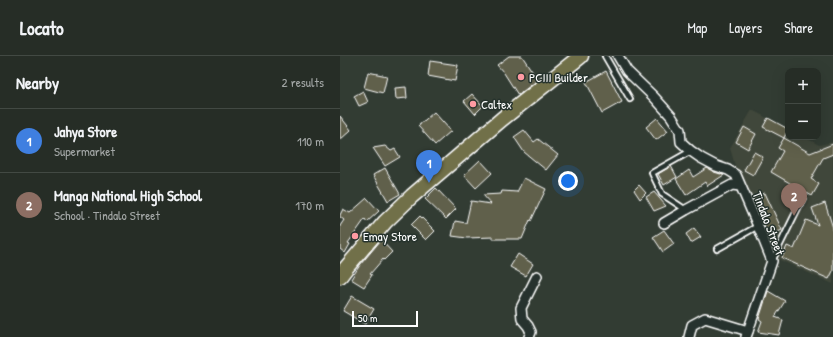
<!DOCTYPE html>
<meta charset="utf-8">
<style>
:root{--surface:#262d26;--page:#2e352e;--text:#f1f3f6;--muted:#a4a8a7;--line:#424943;--accent:#d6ab8b}
body{margin:0;font-family:"Patrick Hand",sans-serif;background:var(--page);color:var(--text)}
.controls{position:absolute;right:12px;top:12px;display:grid;overflow:hidden;border-radius:8px;box-shadow:0 4px 16px #0002}
.controls button{width:36px;height:36px;display:grid;place-items:center;padding:0;border:0;border-bottom:1px solid var(--line);background:var(--surface);color:var(--text);font:20px sans-serif}
.scale{position:absolute;left:12px;bottom:10px;width:66px;box-sizing:border-box;padding-left:4px;border:2px solid #fff;border-top:0;font-size:11px;line-height:14px;white-space:nowrap;color:#fff;-webkit-text-stroke:3px #26332d;paint-order:stroke}
.you{position:absolute;left:228px;top:125px;width:14px;height:14px;margin:-10px;border:3px solid #fff;border-radius:50%;background:#1a73e8;box-shadow:0 0 0 6px #1a73e833}
.badge{display:grid;place-items:center;width:26px;height:26px;border-radius:50%;background:var(--accent);color:#fff;font-size:13px;font-weight:700}
.pin{position:absolute;translate:-50% -33px;filter:drop-shadow(0 1px 2px #0008)}
.pin::after{content:'';position:absolute;top:21px;width:14px;height:12px;background:inherit;clip-path:polygon(0 0,100% 0,50% 100%)}
.list{margin:0;padding:0;list-style:none}
h2{display:flex;justify-content:space-between;align-items:center;height:52px;margin:0;padding:0 16px;font-size:17px}
h2 small{font-size:13px;font-weight:400;color:var(--muted)}
.list li{display:grid;grid-template-columns:26px 1fr auto;gap:12px;align-items:center;box-sizing:border-box;height:64px;padding:0 16px;border-top:1px solid var(--line)}
.list b{display:block;font-size:15px;white-space:nowrap}
.list p{margin:0;font-size:13px;white-space:nowrap;color:var(--muted)}
.list em{font-size:13px;font-style:normal;color:var(--muted)}
.map{position:relative;flex:none;width:493px;height:281px;overflow:hidden}
header{display:flex;align-items:center;gap:24px;box-sizing:border-box;height:56px;padding:0 20px;background:var(--surface);border-bottom:1px solid var(--line)}
header strong{font-size:19px}
nav{display:flex;gap:22px;margin-inline-start:auto;font-size:14px}
main{display:flex}
aside{flex:1;background:var(--surface)}
.map>svg:first-child{display:block}
.built{fill:#40473a}
.building{fill:#61604b;stroke:#fff}
.lines{fill:none;stroke-linecap:round;stroke-linejoin:round}
.lane-casing{stroke:#fff;stroke-width:8}
.street-casing{stroke:#fff;stroke-width:12}
.primary-casing{stroke:#fff;stroke-width:17}
.lane{stroke:#26332d;stroke-width:4.5}
.street{stroke:#26332d;stroke-width:9}
.primary{stroke:#716f4a;stroke-width:14}
.poi-dot{fill:#ff9aa2;stroke:#26332d;stroke-width:1.5}
.labels{text-anchor:middle;dominant-baseline:central;stroke-width:3;stroke-linejoin:round;paint-order:stroke}
.poi-label{font-size:13px;fill:#fff;stroke:#26332d;text-anchor:start}
.street-label{font-size:13px;fill:#fff;stroke:#26332d}
</style>
<header>
<strong>Locato</strong>
<nav><a>Map</a><a>Layers</a><a>Share</a></nav>
</header>
<main>
<aside>
<h2>Nearby<small>2 results</small></h2>
<ul class="list">
<li><span class="badge" style="background:#3f7fe0">1</span><div><b>Jahya Store</b><p>Supermarket</p></div><em>110 m</em></li>
<li><span class="badge" style="background:#8d6e63">2</span><div><b>Manga National High School</b><p>School · Tindalo Street</p></div><em>170 m</em></li>
</ul>
</aside>
<div class="map">
<svg width="493" height="281" viewBox="0 0 493 281">
<rect width="100%" height="100%" fill="#323c33"/>
<filter id="ink" filterUnits="userSpaceOnUse"><feTurbulence type="fractalNoise" baseFrequency=".025" numOctaves="2"/><feDisplacementMap in="SourceGraphic" scale="8" xChannelSelector="R" yChannelSelector="G"/><feConvolveMatrix kernelMatrix="1 2 1 2 8 2 1 2 1" color-interpolation-filters="sRGB"/></filter>
<g filter="url(#ink)">
<path class="built" d="M412,54L448,73V81H464L479,89L493,86V228L433,201L398,120L390,92Z"/>
<g class="building">
<path d="M169,0H182L198,24L178,39L164,17L157,9Z"/>
<path d="M90,5L118,9L115,25L88,20Z"/>
<path d="M266,15L282,46L262,57L246,26Z"/>
<path d="M28,16L47,20L43,37L24,32Z"/>
<path d="M66,31L67,42L56,43L55,32Z"/>
<path d="M23,35L28,46L19,50L14,40Z"/>
<path d="M132,38L143,50L135,58L124,45Z"/>
<path d="M94,56L111,75L95,89L78,70Z"/>
<path d="M0,60L11,74L0,84Z"/>
<path d="M317,62L328,75L316,84L306,71Z"/>
<path d="M428,62L448,73L444,82L423,71Z"/>
<path d="M404,71L416,78L408,93L396,86Z"/>
<path d="M184,74L194,86L198,83L218,99L206,114L184,96L174,81Z"/>
<path d="M444,82L470,97L493,88V98L483,102L471,123L479,128L472,140L431,116L443,95L438,92Z"/>
<path d="M45,90L51,95L55,93L60,101L45,110L33,92Z"/>
<path d="M414,96L423,101L413,119L404,114Z"/>
<path d="M140,104L152,117L136,132L124,119Z"/>
<path d="M331,110L337,121L324,129L318,118Z"/>
<path d="M45,112L60,138L48,145L33,119Z"/>
<path d="M367,112L374,116L384,119L367,130L365,126L346,139L336,123L349,114L353,121Z"/>
<path d="M184,122L206,133L191,165L190,164L182,183H153V181L127,182L112,180L115,165L126,167L131,145L151,148L143,139L161,138L162,135L177,136Z"/>
<path d="M299,129L306,137L300,143L294,134Z"/>
<path d="M96,132L116,153L106,163L85,143Z"/>
<path d="M314,136L326,150L314,155L306,141Z"/>
<path d="M425,137L442,174L429,180L413,142Z"/>
<path d="M27,142L39,155L27,166L25,163L8,187L10,188L5,197L0,193V170L4,164L0,161V159L3,153L10,157Z"/>
<path d="M485,147L493,172V215L489,223L442,202L447,190L454,193L466,164L478,169L472,152Z"/>
<path d="M80,160L95,175L86,184L71,169Z"/>
<path d="M354,172L361,181L351,187L346,178Z"/>
<path d="M324,174L334,188L323,196L313,181Z"/>
<path d="M41,184L52,196L44,204L43,203L30,218L32,219L24,231L11,223L20,209Z"/>
<path d="M178,198L193,208L186,220L170,211Z"/>
<path d="M428,235L445,245L435,261L443,264L439,279L418,276L422,265L419,263Z"/>
<path d="M12,240L34,253L25,268L3,255Z"/>
</g>
<g class="lines">
<defs>
<g id="lane">
<path d="M265,0L290,43"/>
<path d="M346,154L322,138L312,117L351,95"/>
<path d="M377,193L418,170"/>
<path d="M433,203L463,142"/>
</g>
<g id="street">
<path d="M278,0L287,15L314,41L331,60L340,74L341,86L351,95L361,102L376,110L388,114L396,119L418,170L432,205L406,281"/>
<path d="M324,167L346,154L392,129L400,130"/>
<path d="M189,281L191,276L188,270L182,263L181,252L197,220"/>
<path d="M349,281L352,269L365,262L408,275"/>
</g>
<path id="primary" d="M0,220L6,212L45,166L72,140L162,63L241,0"/>
</defs>
<use href="#lane" class="lane-casing"/>
<use href="#street" class="street-casing"/>
<use href="#primary" class="primary-casing"/>
<use href="#lane" class="lane"/>
<use href="#street" class="street"/>
<use href="#primary" class="primary"/>
</g>
</g>
<g class="poi-dot">
<circle cx="181" cy="21" r="4"/>
<circle cx="133" cy="48" r="4"/>
<circle cx="15" cy="180" r="4"/>
</g>
<g class="labels">
<g class="poi-label">
<text x="189" y="21">PCIII Builder</text>
<text x="141" y="48">Caltex</text>
<text x="23" y="180">Emay Store</text>
</g>
<g class="street-label">
<text transform="translate(429 167) rotate(69)">Tindalo Street</text>
</g>
</g>
</svg>
<div class="controls">
<button>+</button>
<button>−</button>
</div>
<div class="scale">50 m</div>
<div class="you"></div>
<div class="pin badge" style="left:89px;top:127px;background:#3f7fe0">1</div>
<div class="pin badge" style="left:454px;top:160px;background:#8d6e63">2</div>
</div>
</main>
